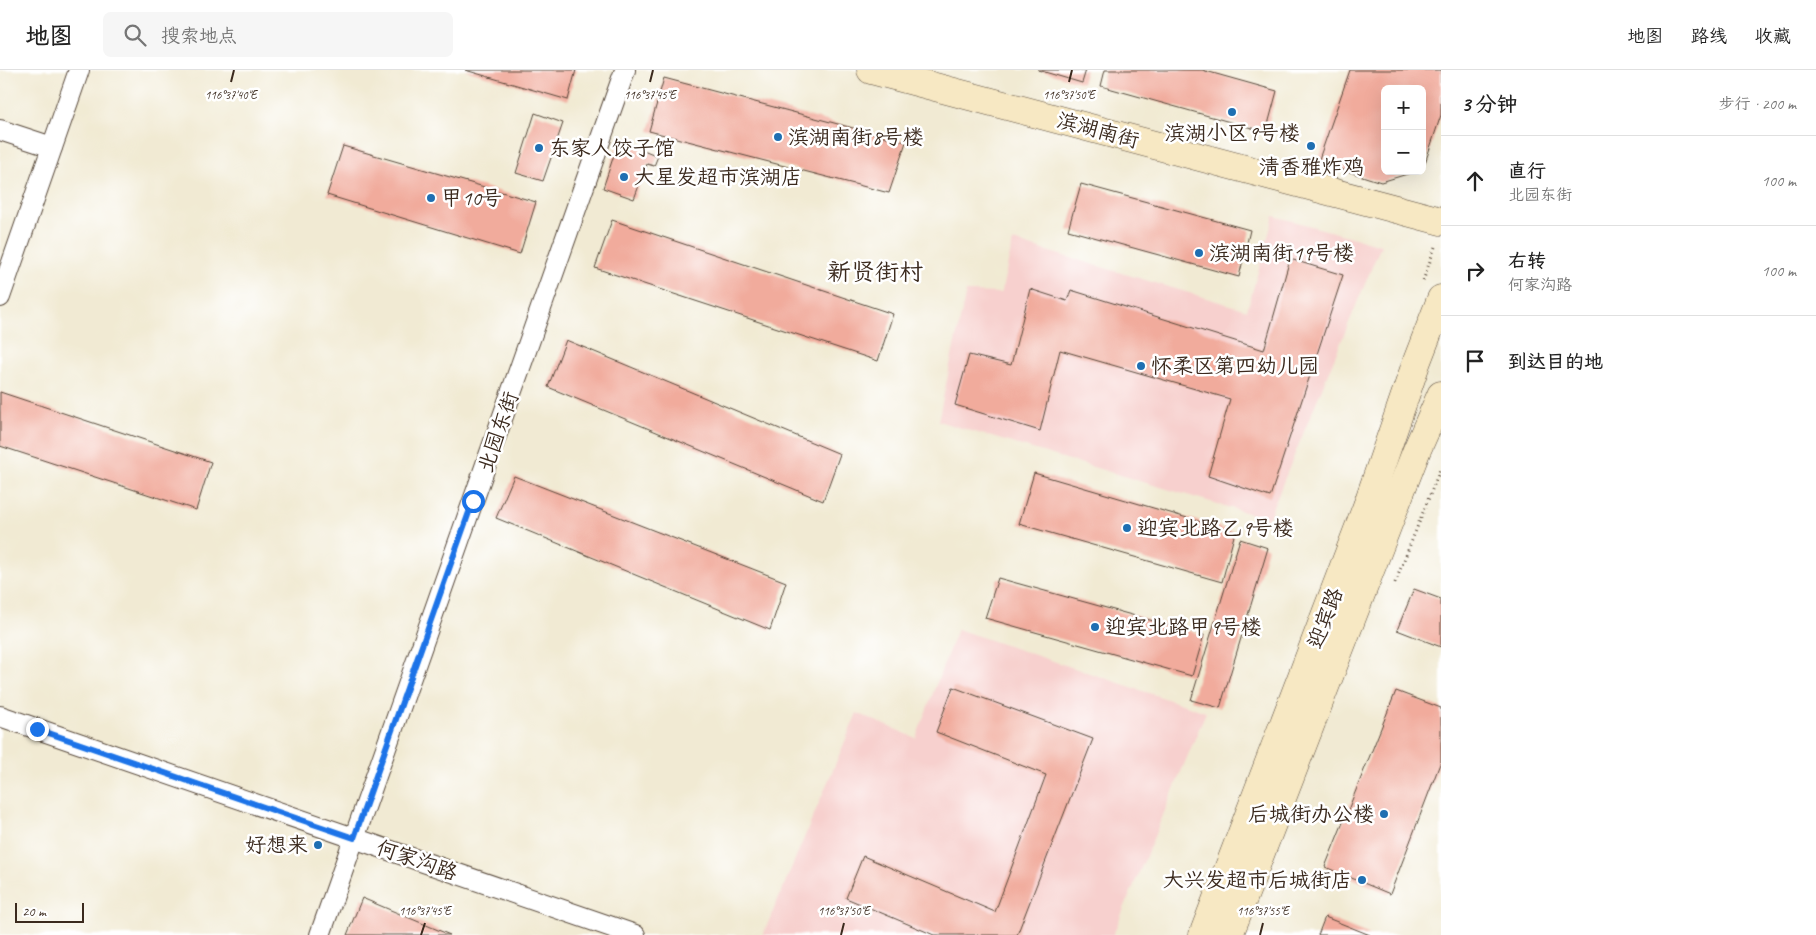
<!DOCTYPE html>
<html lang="zh">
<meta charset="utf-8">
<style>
:root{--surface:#fff;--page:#f6f6f6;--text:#222;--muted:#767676;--line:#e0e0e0}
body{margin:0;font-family:Caveat,"LXGW WenKai TC",sans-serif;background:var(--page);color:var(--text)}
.controls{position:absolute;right:15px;top:15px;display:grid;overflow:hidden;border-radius:8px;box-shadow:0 5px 20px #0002}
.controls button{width:45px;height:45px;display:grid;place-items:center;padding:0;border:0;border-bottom:1px solid var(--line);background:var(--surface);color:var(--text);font:25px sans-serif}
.scale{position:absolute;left:15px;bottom:12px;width:69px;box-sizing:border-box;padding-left:5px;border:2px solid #3b2a1e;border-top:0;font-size:14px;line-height:18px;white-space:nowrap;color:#3b2a1e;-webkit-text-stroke:4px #fff;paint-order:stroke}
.stop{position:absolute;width:15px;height:15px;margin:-11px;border:4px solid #1a73e8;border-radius:50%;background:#fff}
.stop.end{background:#1a73e8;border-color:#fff;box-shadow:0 1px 5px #0008}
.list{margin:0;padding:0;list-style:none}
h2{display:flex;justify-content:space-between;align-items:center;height:65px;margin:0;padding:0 20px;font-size:21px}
h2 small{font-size:16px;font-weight:400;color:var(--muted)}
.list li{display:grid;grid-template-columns:32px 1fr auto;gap:15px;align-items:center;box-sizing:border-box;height:90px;padding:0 20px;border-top:1px solid var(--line)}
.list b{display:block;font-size:19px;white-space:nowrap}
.list p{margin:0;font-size:16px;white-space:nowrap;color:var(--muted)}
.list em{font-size:16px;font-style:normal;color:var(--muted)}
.icon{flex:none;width:28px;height:28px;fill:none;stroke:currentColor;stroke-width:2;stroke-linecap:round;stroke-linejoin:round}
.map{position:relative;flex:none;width:1441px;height:865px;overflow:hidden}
header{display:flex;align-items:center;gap:30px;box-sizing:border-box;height:70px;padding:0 25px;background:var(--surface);border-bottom:1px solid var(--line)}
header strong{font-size:24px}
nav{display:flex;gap:28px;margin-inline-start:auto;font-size:18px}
.search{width:350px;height:45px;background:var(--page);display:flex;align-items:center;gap:12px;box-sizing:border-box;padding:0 18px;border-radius:8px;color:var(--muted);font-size:19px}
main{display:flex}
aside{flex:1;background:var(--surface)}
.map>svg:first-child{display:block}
.built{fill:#f7d0ce}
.building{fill:#f1ab9c}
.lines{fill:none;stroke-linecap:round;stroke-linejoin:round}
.street-casing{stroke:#564739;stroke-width:22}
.secondary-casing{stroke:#564739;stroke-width:29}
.path{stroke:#564739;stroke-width:3;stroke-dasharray:1 4;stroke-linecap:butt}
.street{stroke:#fff;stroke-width:20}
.secondary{stroke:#f7e8c3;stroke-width:28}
.route{stroke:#1a73e8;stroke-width:6}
.ticks{fill:none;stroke:#3b2a1e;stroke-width:2}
.poi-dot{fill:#1f6fb2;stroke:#fff;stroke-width:2}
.labels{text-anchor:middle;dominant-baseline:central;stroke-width:5;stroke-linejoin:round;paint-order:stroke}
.street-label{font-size:21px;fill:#3b2a1e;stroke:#fff}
.poi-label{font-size:21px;fill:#3b2a1e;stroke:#fff;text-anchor:start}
.quarter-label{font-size:24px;fill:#3b2a1e;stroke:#fff}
.ticks-label{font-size:12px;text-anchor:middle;fill:#3b2a1e;stroke:#fff;stroke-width:5;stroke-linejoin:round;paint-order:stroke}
</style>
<header>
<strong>地图</strong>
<div class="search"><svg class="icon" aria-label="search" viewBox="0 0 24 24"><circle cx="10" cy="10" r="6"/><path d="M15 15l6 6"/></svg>搜索地点</div>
<nav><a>地图</a><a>路线</a><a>收藏</a></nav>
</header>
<main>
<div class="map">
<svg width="1441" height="865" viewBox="0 0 1441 865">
<rect width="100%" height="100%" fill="#fff"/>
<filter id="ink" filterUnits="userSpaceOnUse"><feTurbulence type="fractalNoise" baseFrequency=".02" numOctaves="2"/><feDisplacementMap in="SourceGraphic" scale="10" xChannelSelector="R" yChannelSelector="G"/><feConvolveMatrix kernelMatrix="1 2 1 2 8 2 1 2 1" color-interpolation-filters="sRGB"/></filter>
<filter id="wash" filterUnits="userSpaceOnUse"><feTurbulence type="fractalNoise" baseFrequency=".0096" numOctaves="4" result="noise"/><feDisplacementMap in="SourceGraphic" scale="20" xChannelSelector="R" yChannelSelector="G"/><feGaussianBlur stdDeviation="1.12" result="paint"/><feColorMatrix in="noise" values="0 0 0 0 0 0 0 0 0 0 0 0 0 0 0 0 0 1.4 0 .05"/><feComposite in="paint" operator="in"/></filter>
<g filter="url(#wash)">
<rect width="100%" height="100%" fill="#f1ead3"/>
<g class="built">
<path d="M1274,146L1381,175L1268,449L938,351L966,222L1001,223L1013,171L1247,240Z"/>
<path d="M957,559L1206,642L1113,865H763L857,643L916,668Z"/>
</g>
<g id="blocks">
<g class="building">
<path d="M465,0H576L568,30Z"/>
<path d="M1038,0H1086L1082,13Z"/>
<path d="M1105,0H1202L1277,21L1266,62L1101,16Z"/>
<path d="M1350,0H1441V45L1423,99L1422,19H1385V101L1414,102L1381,112L1318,92Z"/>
<path d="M664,8L906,72L889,123L649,61Z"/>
<path d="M535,43L563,53L543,111L516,103Z"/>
<path d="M619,70L658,86L654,96L647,94L634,129L603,118Z"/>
<path d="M343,76L536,132L520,184L327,125Z"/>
<path d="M1081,114L1250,160L1239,207L1068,160Z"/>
<path d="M612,150L893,244L878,291L595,198Z"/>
<path d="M1290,189L1343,205L1270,427L1208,406L1230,329L1060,280L1040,361L955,335L969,285L1011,295L1030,219L1067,231L1071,220L1264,280Z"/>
<path d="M566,270L840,384L823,431L548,317Z"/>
<path d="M0,322L211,392L196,440L0,376Z"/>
<path d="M1034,403L1235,462L1222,512L1019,454Z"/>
<path d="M514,406L786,512L770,560L496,448Z"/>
<path d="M1240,469L1268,478L1220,638L1191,630Z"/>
<path d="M998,508L1204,565L1192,606L985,548Z"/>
<path d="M1414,519L1441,529V577L1397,560Z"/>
<path d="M953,617L1093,669L1017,865H934L846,828L863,786L995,842L1046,705L936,662Z"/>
<path d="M1396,621L1441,638V691L1390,824L1325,797Z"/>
<path d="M362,828L450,865H347Z"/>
<path d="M1325,847L1370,865H1318Z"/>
</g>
</g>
</g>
<g filter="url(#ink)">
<use href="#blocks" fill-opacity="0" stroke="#564739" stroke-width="1"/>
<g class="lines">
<defs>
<g id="street">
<path d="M0,60L52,77"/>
<path d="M0,227L79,0"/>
<path d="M0,646L635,865"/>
<path d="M320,865L625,0"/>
</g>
<g id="secondary">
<path d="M871,0L1441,151"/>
<path d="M1203,865L1367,436L1417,291L1441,229"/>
<path d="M1229,865L1416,382L1441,325"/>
</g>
</defs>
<use href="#street" class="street-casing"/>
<use href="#secondary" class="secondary-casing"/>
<g class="path">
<path d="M1423,211L1436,174"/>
<path d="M1395,513L1441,397"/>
</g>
<use href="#street" class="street"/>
<use href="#secondary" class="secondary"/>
</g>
</g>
<g class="lines" filter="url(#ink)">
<path class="route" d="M37,659L354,768L473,431"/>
</g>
<path class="ticks" d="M231,12L234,0M650,12L653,0M1069,12L1072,0M421,865L425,853M841,865L844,853M1260,865L1263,853"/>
<g class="poi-dot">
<circle cx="1232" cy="42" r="5"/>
<circle cx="778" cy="67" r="5"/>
<circle cx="1311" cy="76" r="5"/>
<circle cx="539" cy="78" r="5"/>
<circle cx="624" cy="107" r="5"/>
<circle cx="431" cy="128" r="5"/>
<circle cx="1199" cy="183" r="5"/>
<circle cx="1141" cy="296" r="5"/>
<circle cx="1127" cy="458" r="5"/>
<circle cx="1095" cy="557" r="5"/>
<circle cx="1384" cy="744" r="5"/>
<circle cx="318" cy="775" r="5"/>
<circle cx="1362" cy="810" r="5"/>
</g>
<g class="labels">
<g class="street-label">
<text transform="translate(1098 60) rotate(15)">滨湖南街</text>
<text transform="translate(498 362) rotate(-71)">北园东街</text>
<text transform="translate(1325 548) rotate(-69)">迎宾路</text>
<text transform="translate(417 790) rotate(19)">何家沟路</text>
</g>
<g class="poi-label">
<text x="1232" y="63" text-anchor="middle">滨湖小区9号楼</text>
<text x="788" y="67">滨湖南街8号楼</text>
<text x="549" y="78">东家人饺子馆</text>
<text x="1311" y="97" text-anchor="middle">清香雅炸鸡</text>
<text x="634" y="107">大星发超市滨湖店</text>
<text x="441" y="128">甲10号</text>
<text x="1209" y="183">滨湖南街19号楼</text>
<text x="1151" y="296">怀柔区第四幼儿园</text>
<text x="1137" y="458">迎宾北路乙9号楼</text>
<text x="1105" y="557">迎宾北路甲9号楼</text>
<text x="1374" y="744" text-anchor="end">后城街办公楼</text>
<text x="308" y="775" text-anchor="end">好想来</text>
<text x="1352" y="810" text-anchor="end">大兴发超市后城街店</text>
</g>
<g class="quarter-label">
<text x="875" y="202">新贤街村</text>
</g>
</g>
<g class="ticks-label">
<text x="231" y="29">116°37'40"E</text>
<text x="650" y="29">116°37'45"E</text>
<text x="1069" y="29">116°37'50"E</text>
<text x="425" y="845">116°37'45"E</text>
<text x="844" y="845">116°37'50"E</text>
<text x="1263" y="845">116°37'55"E</text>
</g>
</svg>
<div class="controls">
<button>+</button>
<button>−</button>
</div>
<div class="scale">20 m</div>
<div class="stop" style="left:473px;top:431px"></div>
<div class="stop end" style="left:37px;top:659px"></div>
</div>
<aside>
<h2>3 分钟<small>步行 · 200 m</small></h2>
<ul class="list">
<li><svg class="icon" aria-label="ahead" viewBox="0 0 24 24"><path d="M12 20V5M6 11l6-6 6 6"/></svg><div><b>直行</b><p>北园东街</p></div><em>100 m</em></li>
<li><svg class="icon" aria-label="right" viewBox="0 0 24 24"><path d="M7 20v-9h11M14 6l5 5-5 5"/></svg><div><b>右转</b><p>何家沟路</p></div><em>100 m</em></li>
<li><svg class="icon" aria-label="arrive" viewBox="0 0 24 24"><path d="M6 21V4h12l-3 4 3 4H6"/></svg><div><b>到达目的地</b></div></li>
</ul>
</aside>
</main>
